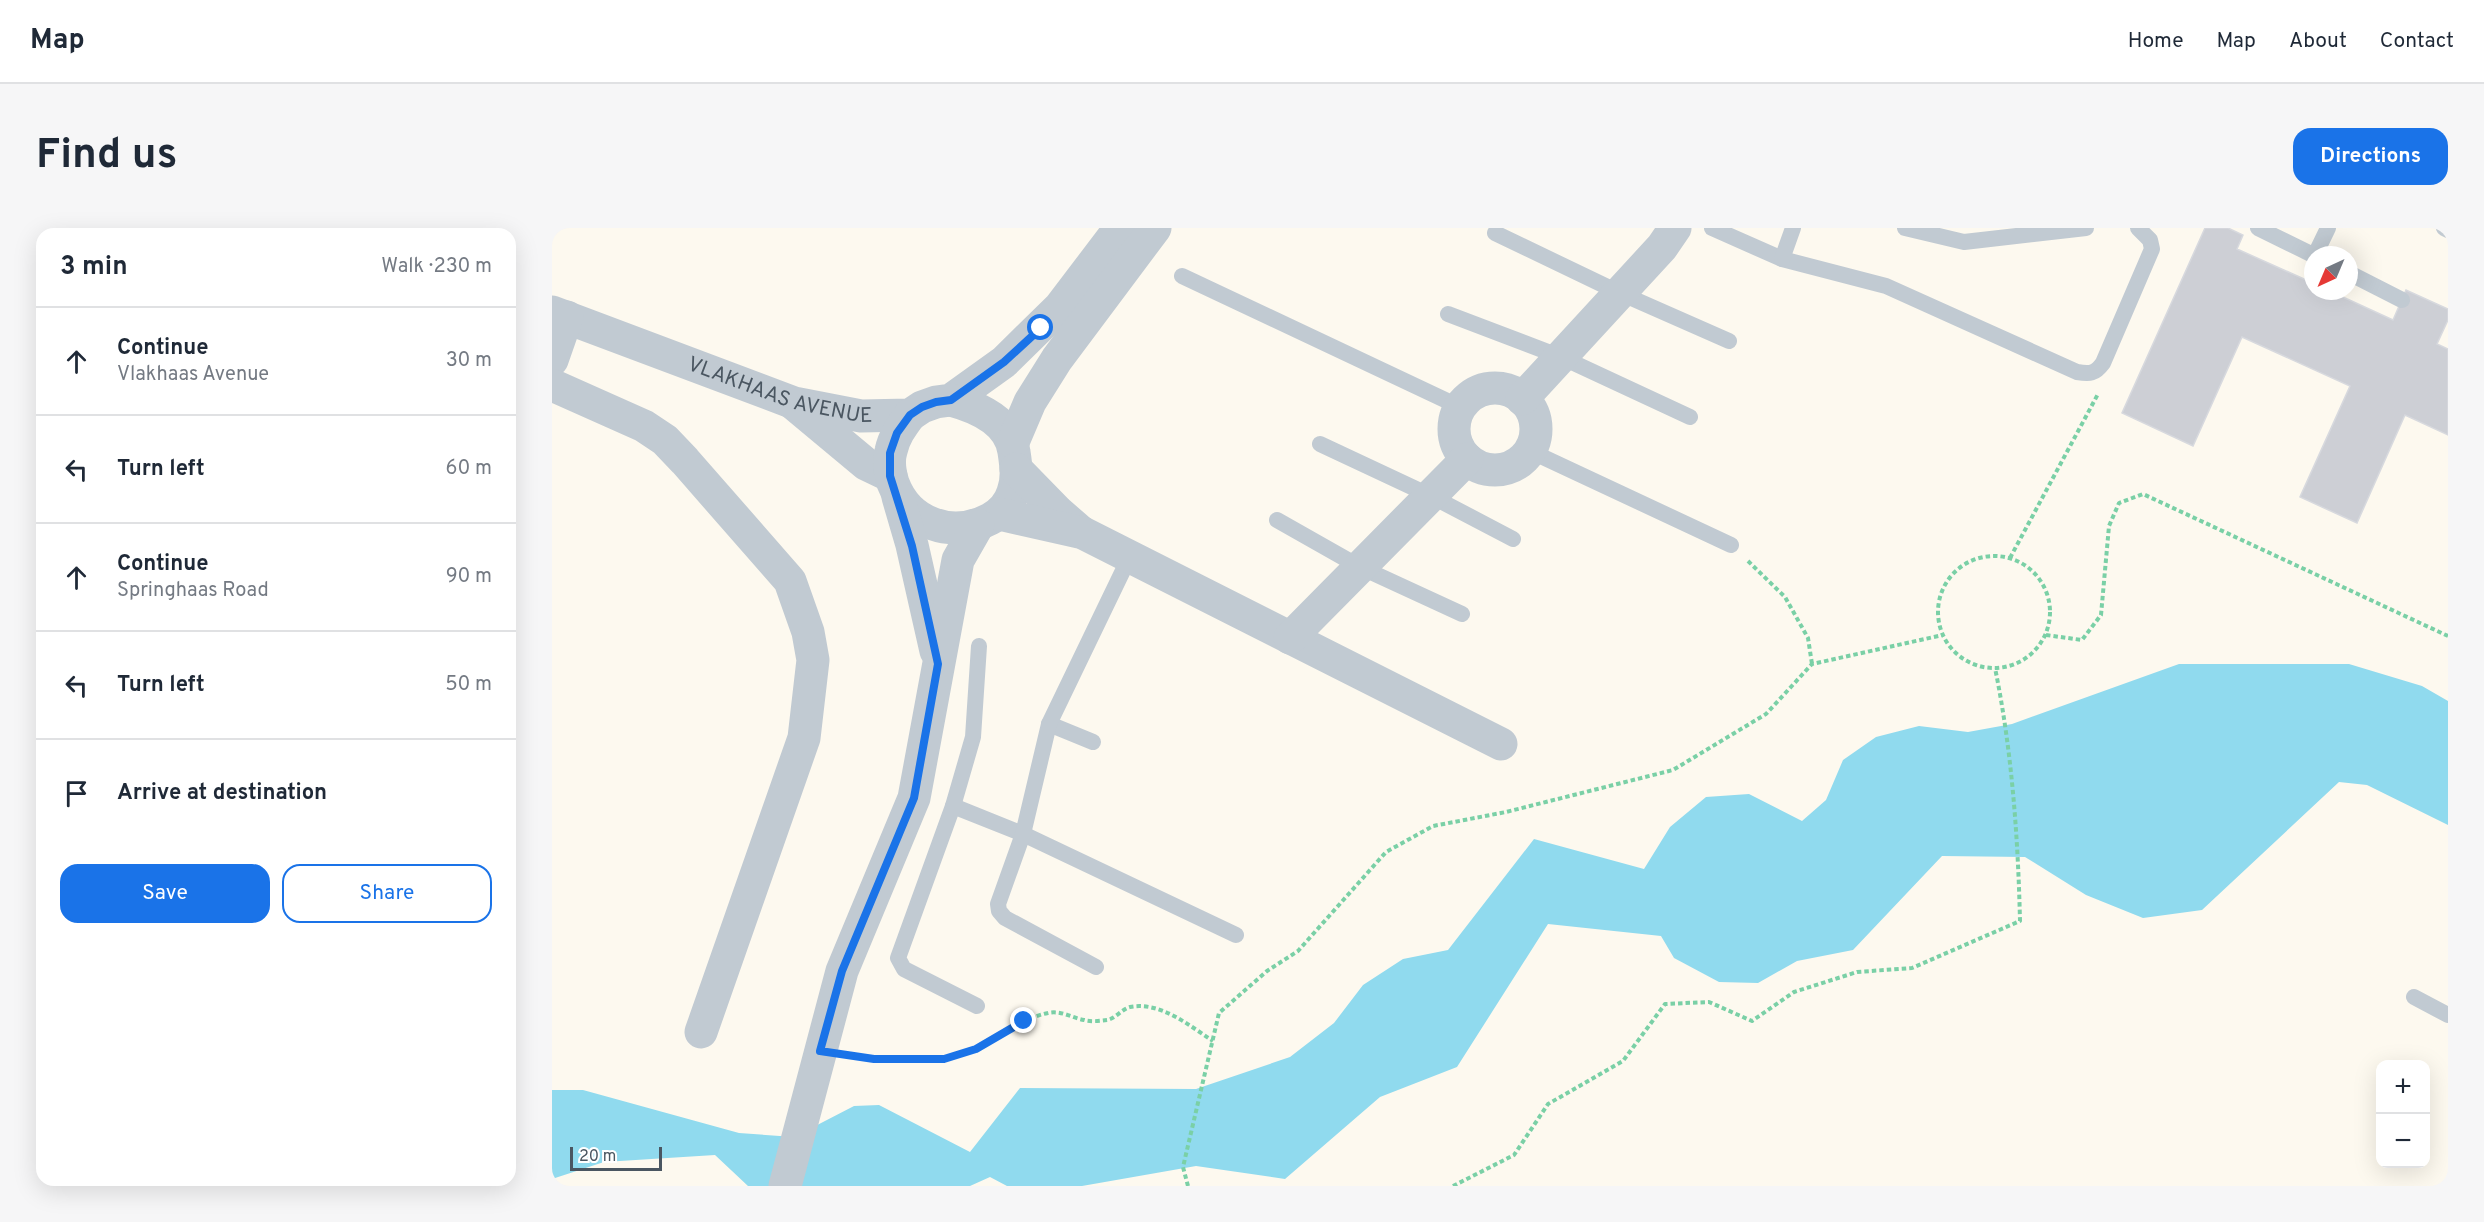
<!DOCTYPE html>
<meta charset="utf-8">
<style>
:root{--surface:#fff;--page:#f6f6f7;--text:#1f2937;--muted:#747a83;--line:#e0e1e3;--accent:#1a73e8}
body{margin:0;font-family:Overpass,sans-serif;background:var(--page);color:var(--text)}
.controls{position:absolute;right:18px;bottom:18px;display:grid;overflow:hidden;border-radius:12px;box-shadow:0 6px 24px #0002}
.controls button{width:54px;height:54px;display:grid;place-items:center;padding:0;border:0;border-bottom:2px solid var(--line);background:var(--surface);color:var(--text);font:30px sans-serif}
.compass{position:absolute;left:1752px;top:18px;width:54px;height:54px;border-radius:50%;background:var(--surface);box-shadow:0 6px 24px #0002;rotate:224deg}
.scale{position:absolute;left:18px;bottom:15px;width:92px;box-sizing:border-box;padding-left:6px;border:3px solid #4a5661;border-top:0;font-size:16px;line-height:21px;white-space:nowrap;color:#4a5661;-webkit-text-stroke:4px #fff;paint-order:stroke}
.stop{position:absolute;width:18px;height:18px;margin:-14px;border:4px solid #1a73e8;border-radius:50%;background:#fff}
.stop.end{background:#1a73e8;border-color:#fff;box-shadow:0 2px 6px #0008}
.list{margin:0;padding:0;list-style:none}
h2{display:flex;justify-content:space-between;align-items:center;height:78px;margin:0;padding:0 24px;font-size:26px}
h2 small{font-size:20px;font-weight:400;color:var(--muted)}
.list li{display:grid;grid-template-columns:39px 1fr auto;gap:18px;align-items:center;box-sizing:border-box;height:108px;padding:0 24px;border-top:2px solid var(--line)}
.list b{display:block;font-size:22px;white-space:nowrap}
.list p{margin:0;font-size:20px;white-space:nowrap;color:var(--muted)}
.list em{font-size:20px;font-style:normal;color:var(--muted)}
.actions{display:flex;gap:12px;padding:18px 24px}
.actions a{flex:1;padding:14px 0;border:2px solid var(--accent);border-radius:18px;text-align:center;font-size:21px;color:var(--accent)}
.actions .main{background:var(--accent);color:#fff}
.icon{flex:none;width:33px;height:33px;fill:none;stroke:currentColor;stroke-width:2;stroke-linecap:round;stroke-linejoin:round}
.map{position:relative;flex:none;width:1896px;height:958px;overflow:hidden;border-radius:18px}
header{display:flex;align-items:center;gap:36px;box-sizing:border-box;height:84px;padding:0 30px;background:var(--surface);border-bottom:2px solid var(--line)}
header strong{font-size:28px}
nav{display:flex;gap:33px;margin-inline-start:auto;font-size:21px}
.intro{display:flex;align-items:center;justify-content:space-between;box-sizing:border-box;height:144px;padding:0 36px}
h1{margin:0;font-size:42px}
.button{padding:15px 27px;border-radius:18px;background:var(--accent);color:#fff;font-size:21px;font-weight:700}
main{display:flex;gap:36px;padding:0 36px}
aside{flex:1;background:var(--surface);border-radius:18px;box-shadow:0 6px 24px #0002}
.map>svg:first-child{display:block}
.commercial{fill:#fdf9ef;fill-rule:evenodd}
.water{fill:#90daee}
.building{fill:#cdcfd5;stroke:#d7d9de;stroke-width:1.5}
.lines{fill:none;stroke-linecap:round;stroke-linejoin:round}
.path{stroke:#7ad0a6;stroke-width:4;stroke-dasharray:4.5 3;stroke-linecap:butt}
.lane{stroke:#c1cad2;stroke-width:16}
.street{stroke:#c1cad2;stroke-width:33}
.route{stroke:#1a73e8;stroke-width:8}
.labels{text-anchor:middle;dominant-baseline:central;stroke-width:4.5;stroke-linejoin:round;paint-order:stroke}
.street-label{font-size:21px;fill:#4a5661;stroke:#fff}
</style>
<header>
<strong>Map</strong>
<nav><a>Home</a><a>Map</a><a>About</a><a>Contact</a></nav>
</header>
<div class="intro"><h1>Find us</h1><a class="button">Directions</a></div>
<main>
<aside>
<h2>3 min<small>Walk · 230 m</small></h2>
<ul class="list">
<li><svg class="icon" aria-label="ahead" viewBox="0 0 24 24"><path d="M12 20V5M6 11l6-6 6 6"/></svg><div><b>Continue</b><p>Vlakhaas Avenue</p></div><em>30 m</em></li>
<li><svg class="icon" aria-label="left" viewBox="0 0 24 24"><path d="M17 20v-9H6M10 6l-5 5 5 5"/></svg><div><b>Turn left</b></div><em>60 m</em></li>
<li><svg class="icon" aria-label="ahead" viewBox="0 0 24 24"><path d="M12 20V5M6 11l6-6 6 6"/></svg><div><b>Continue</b><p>Springhaas Road</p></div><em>90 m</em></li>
<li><svg class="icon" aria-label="left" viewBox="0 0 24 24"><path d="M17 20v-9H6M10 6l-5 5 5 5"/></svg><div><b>Turn left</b></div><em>50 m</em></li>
<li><svg class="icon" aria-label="arrive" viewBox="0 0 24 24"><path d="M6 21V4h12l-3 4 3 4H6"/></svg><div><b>Arrive at destination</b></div></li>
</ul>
<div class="actions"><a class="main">Save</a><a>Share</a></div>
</aside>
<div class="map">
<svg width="1896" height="958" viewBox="0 0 1896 958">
<rect width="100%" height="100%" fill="#f5f3f3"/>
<path class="commercial" d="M0,0H1896V958H0ZM1761,27H1797V63H1761ZM1828,836H1874V936H1828Z"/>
<path class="water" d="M1627,436H1797L1870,458L1896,473V597L1815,557L1787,554L1650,682L1591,690L1534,667L1473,629L1390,628L1301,722L1245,733L1206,755L1167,754L1122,730L1109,708L996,696L905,839L828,869L733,951L644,938L530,958H455L438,949L418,958H196L163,927L52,934L0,951V862H31L187,905L242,909L302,878L327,877L418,924L468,860L644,861L738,829L782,795L811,757L851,731L896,722L982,611L1092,641L1118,599L1154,569L1197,566L1250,593L1274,572L1291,532L1324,509L1367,498L1416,504L1460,496Z"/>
<path class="building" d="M1653,0H1676L1691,7L1685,21L1761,55V63H1778L1841,92L1854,62L1896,81V92L1885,116L1896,121V207L1853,187L1805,295L1748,269L1798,158L1690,109L1641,218L1570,185Z"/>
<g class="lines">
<g class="path">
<circle cx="1442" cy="384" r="56"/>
<path d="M1458,330L1546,166"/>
<path d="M1196,333L1233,369L1256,410L1260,436"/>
<path d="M1494,407L1530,412L1549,387L1557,298L1567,275L1591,266L1896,408"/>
<path d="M300,827C340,833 389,838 426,820C449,808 470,790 496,785C509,782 520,790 532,792C538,794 548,793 555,792C563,791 570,781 578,779C608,773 638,798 661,813"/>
<path d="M636,958L631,939L667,785L715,743L746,723L834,624L881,598L954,584L1121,542L1214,486L1260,436L1391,407"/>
<path d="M901,958L962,927L996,876L1071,833L1113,776L1157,774L1200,793L1242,764L1305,744L1360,740L1468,693C1466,609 1460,523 1443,440"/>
</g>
<g class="lane">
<path d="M1160,0L1230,31L1334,58L1525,144C1538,146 1543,146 1551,135L1600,21L1598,12L1586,0"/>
<path d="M1353,0L1412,14L1534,0"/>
<path d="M1706,0L1761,27"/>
<path d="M1892,0L1896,2"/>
<path d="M943,5L1068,65L1177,113"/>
<path d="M1763,27L1776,0"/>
<path d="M1230,31L1241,0"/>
<path d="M1797,45L1850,72"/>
<path d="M630,48L908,179"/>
<path d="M896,86L1009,129L1138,189"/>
<path d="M768,216L879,268L961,311"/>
<path d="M978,223L1179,317"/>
<path d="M725,292L808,339L910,386"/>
<path d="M497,496L541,514"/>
<path d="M401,578L471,606L684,707"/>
<path d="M544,739L453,690L447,683L446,676L471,606L497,496L578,328"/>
<path d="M1862,769L1896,787"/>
<path d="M425,778L352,741L346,730L401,578L421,509L427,418"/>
</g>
<g class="street">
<path id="s1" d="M0,84L242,175L309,188L358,187L370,179L384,174L399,172L452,134L508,79L568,0"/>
<path d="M0,132L15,89"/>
<path d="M0,157L92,198L113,212L133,233L238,353L256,404L261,432L252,510L149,804"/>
<circle cx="943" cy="201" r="41"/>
<path d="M970,171L1110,19L1123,0"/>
<path d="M242,176L314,236L339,248"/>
<path d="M358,187C349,199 342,209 339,223C336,233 338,245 341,255C356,296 400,311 438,291C449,285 457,277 461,264C466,251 464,237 462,224C458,193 425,179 399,172"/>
<path d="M461,214L478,174L505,131L603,0"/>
<path d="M464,241L506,284L529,304"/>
<path d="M346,269L360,317L384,423"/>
<path d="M447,286L531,305L949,516"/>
<path d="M738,410L915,231"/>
<path d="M233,958L290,743L362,570L406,332L426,297"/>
</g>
</g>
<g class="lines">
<path class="route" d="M472,793L424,821L392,831H322L268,823L290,743L362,570L386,436L360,318L338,248V225L345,205L358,187L370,179L384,174L399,172L452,134L489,100"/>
</g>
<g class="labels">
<g class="street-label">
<text stroke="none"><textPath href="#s1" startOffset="242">VLAKHAAS AVENUE</textPath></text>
</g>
</g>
</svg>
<div class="controls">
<button>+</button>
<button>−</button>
</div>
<svg class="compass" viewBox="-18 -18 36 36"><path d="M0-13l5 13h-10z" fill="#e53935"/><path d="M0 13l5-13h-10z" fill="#747a83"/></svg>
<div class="scale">20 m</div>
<div class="stop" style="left:489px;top:100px"></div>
<div class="stop end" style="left:472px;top:793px"></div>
</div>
</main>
